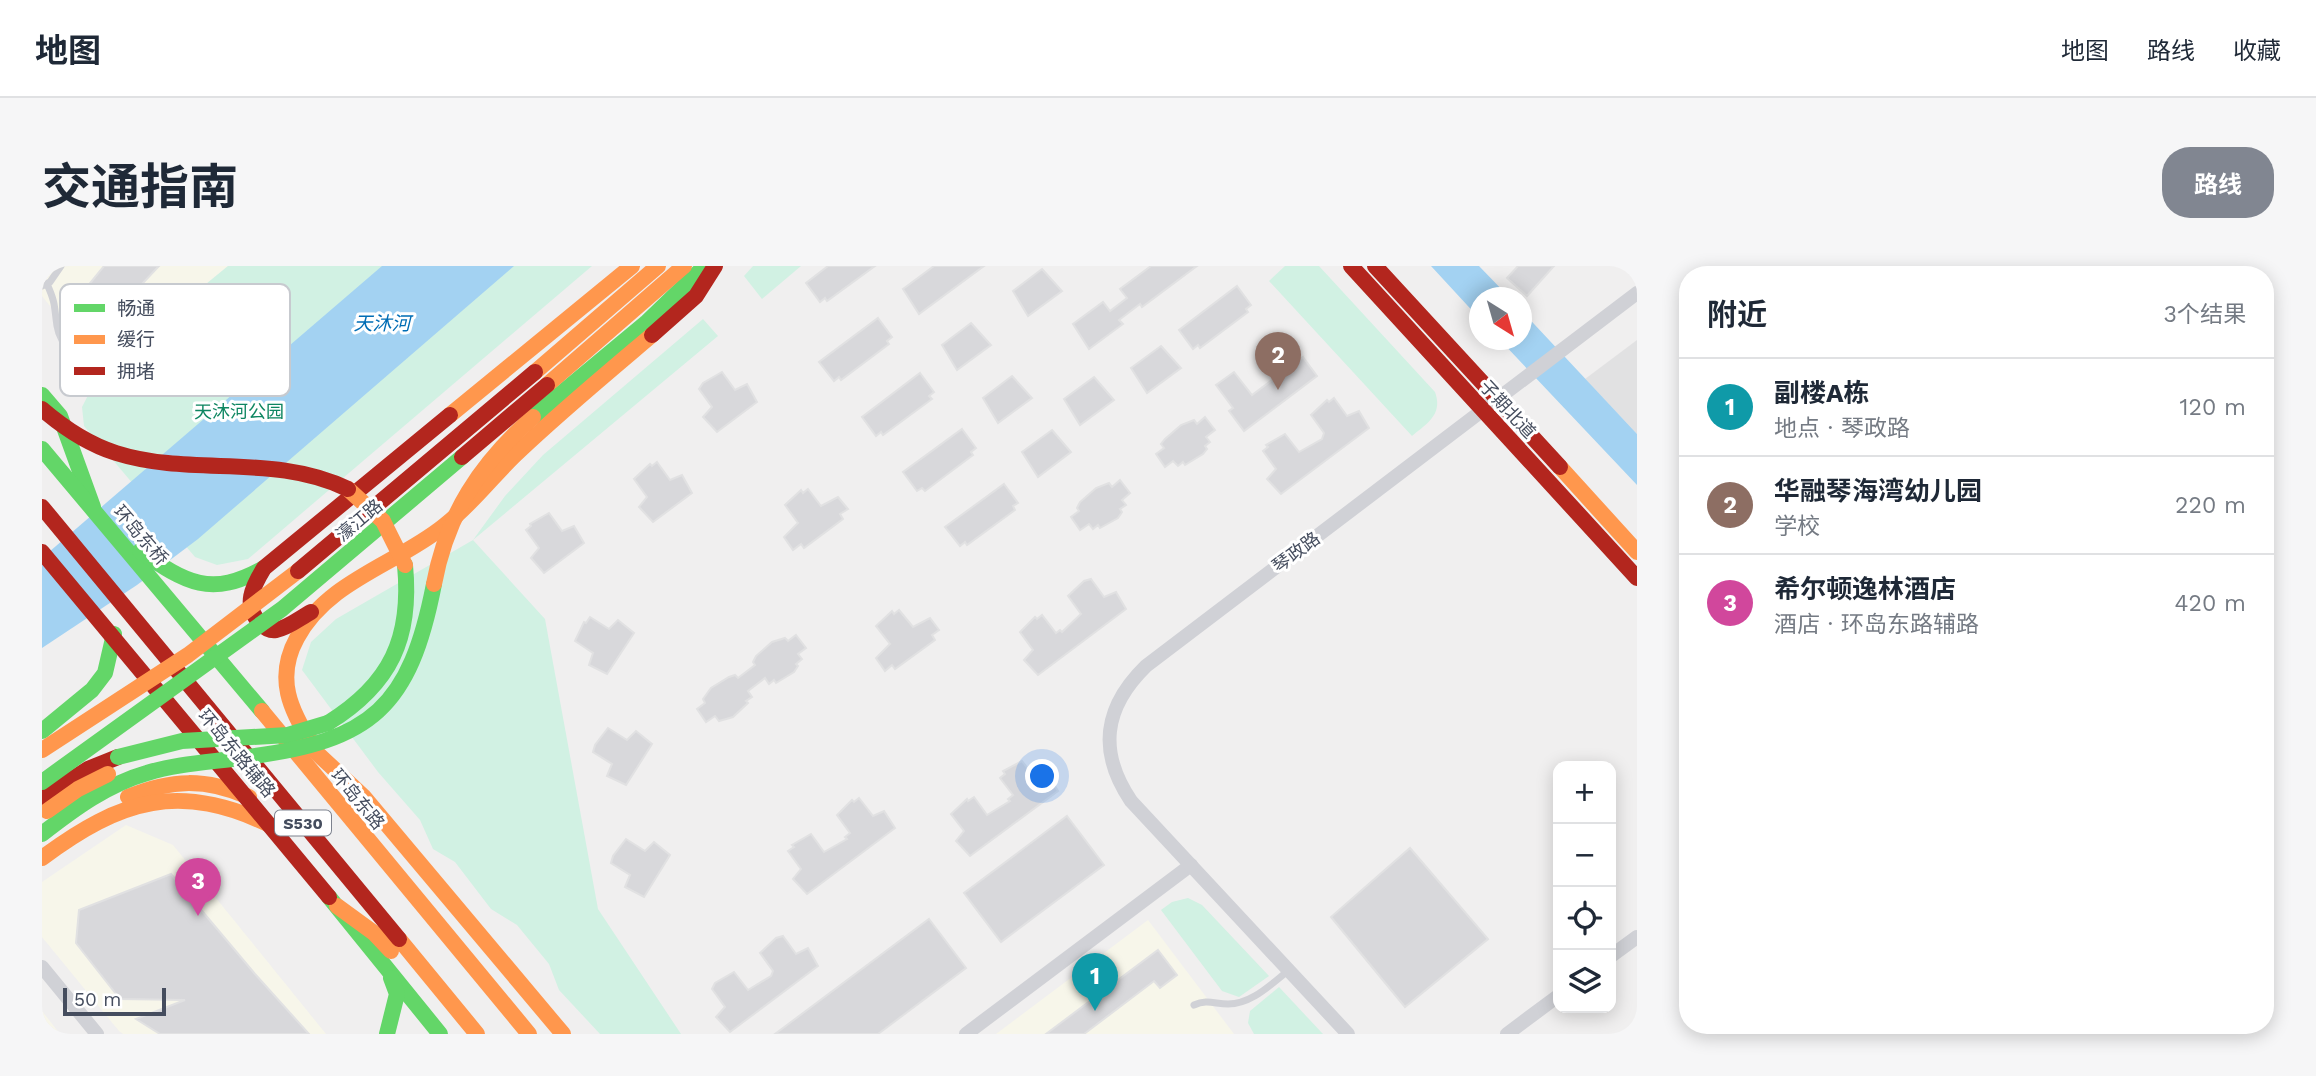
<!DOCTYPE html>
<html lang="zh">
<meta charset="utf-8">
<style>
:root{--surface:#fff;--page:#f6f6f7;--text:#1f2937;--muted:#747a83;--line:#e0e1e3;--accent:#818691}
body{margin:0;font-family:"Work Sans","Noto Sans SC",sans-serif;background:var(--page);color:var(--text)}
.controls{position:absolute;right:21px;bottom:21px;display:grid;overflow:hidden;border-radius:14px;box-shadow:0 4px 18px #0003}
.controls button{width:63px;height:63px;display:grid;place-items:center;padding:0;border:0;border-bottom:2px solid var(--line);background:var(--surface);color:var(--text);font:35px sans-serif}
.compass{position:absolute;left:1427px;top:21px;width:63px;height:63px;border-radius:50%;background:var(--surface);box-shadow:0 4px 18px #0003;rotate:143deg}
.scale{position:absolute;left:21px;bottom:18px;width:103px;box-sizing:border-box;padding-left:7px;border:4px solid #454d5e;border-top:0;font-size:19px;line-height:24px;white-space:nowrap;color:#454d5e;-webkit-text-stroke:5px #fff;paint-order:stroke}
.you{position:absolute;left:1001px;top:511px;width:24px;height:24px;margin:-18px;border:5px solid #fff;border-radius:50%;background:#1a73e8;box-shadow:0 0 0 10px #1a73e833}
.badge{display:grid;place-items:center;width:46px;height:46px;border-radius:50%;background:var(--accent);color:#fff;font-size:23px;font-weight:700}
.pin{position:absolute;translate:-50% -58px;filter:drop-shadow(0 2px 4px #0008)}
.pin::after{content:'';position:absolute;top:37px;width:24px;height:21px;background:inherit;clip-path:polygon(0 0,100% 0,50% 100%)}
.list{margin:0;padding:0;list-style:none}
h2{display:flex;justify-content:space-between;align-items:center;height:91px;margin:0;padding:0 28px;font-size:30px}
h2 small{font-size:23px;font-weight:400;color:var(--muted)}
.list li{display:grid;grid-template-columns:46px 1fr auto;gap:21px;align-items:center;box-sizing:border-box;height:98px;padding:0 28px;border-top:2px solid var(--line)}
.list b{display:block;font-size:26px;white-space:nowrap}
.list p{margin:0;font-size:23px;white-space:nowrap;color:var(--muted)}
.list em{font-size:23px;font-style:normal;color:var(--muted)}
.icon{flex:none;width:38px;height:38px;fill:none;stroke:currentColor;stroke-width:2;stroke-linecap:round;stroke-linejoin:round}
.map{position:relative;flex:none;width:1595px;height:768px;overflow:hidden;border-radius:28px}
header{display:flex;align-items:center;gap:42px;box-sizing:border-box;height:98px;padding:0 35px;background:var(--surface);border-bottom:2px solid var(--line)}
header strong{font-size:33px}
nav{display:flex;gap:38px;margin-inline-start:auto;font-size:24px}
.intro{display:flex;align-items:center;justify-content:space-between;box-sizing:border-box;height:168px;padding:0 42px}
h1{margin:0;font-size:49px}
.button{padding:18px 32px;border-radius:28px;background:var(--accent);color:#fff;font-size:24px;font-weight:700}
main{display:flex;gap:42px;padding:0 42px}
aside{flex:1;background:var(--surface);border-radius:28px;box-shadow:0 4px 18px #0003}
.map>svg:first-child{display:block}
.commercial{fill:#f7f6ea}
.education{fill:#e1e1e2}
.green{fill:#d1f1e3}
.water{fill:#a3d2f2}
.building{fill:#d8d8db;stroke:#e1e1e2;stroke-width:2}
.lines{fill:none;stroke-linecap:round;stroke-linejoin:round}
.lane{stroke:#d0d1d6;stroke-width:7}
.street{stroke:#d0d1d6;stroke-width:14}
.fast{stroke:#63d668;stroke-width:16}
.slow{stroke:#ff974d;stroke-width:16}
.jam{stroke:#b3261e;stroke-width:16}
.fast-bridge{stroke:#63d668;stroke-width:16}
.slow-bridge{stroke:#ff974d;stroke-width:16}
.jam-bridge{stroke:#b3261e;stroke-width:16}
.labels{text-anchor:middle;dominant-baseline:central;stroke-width:6;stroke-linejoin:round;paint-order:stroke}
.shield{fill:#fff;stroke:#7d828e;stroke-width:2}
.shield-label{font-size:16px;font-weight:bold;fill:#454d5e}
.street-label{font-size:18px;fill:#454d5e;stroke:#fff}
.park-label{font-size:18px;fill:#0e8661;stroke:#fff}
.water-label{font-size:19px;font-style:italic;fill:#006db5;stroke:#fff}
.key{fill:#fff;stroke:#c7cacf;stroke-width:2}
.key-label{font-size:19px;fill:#454d5e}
</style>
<header>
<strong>地图</strong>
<nav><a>地图</a><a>路线</a><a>收藏</a></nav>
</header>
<div class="intro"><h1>交通指南</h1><a class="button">路线</a></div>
<main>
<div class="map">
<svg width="1595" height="768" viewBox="0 0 1595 768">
<rect width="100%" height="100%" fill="#f0efef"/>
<g class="commercial">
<path d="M0,0H186L59,104L0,30Z"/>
<path d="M84,559L131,579L284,768H81L77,765L0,671V616Z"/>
<path d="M1106,654L1192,768H954Z"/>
<path d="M0,745L18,768H0Z"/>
</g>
<path class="education" d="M1595,74V168L1543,113Z"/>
<g class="green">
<path d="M186,0H550L206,293L175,299L153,291L42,160L40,141L59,104Z"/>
<path d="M711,0H759L720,33L702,10Z"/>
<path d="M1243,0H1277L1393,126C1401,148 1386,157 1370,170L1227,15Z"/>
<path d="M661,53L676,70L431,274L503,353L556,643L639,768H558L517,724L507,698L475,659L449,643L413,596L391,583L378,554L336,506L260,404L269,376L294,353L431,274L463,230L501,189Z"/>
<path d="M1146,632L1160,639L1227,710L1197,731L1180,725L1119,644L1130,636Z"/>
<path d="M1237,721L1281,768H1212L1206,757L1208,745Z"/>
</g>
<g class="water">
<path d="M340,0H472L156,273L95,319L0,382V292Z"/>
<path d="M1389,0H1437L1467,31L1437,32V52Z"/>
<path d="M1480,45L1595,168V219L1458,74H1479Z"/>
</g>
<g class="building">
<path d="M62,0H117L100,18L114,30L76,75L31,38Z"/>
<path d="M786,0H833L785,35L783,32L778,36L764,17Z"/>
<path d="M892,0H942L877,48L861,23Z"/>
<path d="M1109,0H1155L1100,41L1098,38L1077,54L1081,58L1047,83L1031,58L1061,36L1068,45L1085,32L1078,23Z"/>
<path d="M1476,0H1512L1485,30L1465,12Z"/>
<path d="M1000,3L1020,25L986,50L971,25Z"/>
<path d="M1195,20L1209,39L1204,43L1206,46L1158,82L1156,79L1151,83L1137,64Z"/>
<path d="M836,52L850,71L845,75L847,78L799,114L797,111L792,115L777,96Z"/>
<path d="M929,57L949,79L915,104L900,79Z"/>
<path d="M1119,80L1139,102L1105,127L1089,102Z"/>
<path d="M1261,91L1275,110L1202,165L1187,145L1191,142L1174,119L1192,106L1210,129Z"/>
<path d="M680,106L693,124L705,118L715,136L675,166L661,151L670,141L657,123L661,117Z"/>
<path d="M878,107L892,126L887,130L890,133L841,169L839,166L834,170L820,151Z"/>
<path d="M970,110L990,132L956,157L941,132Z"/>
<path d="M1052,111L1072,134L1038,159L1022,133Z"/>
<path d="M1292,132L1305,150L1317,145L1327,162L1239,228L1225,213L1234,203L1221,185L1226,181L1224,179L1243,168L1257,186L1280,173L1282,167L1269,149L1285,134L1287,136Z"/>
<path d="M1163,151L1173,164L1164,171L1168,176L1163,180L1165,183L1161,188L1143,199L1141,196L1136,200L1131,195L1123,201L1114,188L1122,182L1119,178L1123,173L1139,159L1152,154L1155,158Z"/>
<path d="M920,163L934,182L929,186L931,189L883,225L880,222L875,225L861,206Z"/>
<path d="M1010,164L1029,186L996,211L980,186Z"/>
<path d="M615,196L628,214L640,209L650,227L611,256L597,241L605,231L592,213L608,198L610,200Z"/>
<path d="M1078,214L1088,227L1080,234L1084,239L1078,243L1080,246L1076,252L1058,262L1056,259L1051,263L1047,258L1038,264L1029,251L1037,245L1035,242L1038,236L1054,222L1067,217L1070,221Z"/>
<path d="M962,218L976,237L971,240L973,244L925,279L923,276L918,280L903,261Z"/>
<path d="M766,223L779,240L796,231L806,243L798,248L801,253L762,282L759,278L751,284L742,271L756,257L743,239L759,224L761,227Z"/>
<path d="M507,247L520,265L532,260L542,277L502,307L489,292L497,282L484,264L489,260L488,258Z"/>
<path d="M1049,313L1062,331L1074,326L1084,343L996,409L982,394L991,384L978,366L993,351L995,353L1000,349L1014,367L1018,364L1020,366L1039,348L1026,330L1042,315Z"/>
<path d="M857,344L871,361L888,352L897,364L890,369L893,374L853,403L850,399L843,405L834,392L848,378L834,360L850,345L852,348Z"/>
<path d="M548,351L567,363L576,354L592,367L565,408L547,399L551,387L533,375L542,356L544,357Z"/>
<path d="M754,369L764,382L756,388L760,393L754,398L756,400L752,406L734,417L732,414L727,418L723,412L706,425L710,431L704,435L706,437L691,451L677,455L673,450L664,456L655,443L663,437L661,433L669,422L687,411L693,409L696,412L713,399L711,396L714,390L730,376L743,372L746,375Z"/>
<path d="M566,462L585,474L594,465L610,478L584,519L565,510L570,498L551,486L553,479Z"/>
<path d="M980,495L993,512L1005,507L1016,525L928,590L914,575L922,565L909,548L925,533L926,535L932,531L945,549L968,535L966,533L971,529L958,512L963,508L961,505Z"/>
<path d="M817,532L831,550L842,545L853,562L765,628L751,613L759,603L746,585L752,581L750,579L769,568L782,586L805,573L803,571L808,567L795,549L810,534L812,536Z"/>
<path d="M1025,550L1062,599L959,676L922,627Z"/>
<path d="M584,573L603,585L612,576L628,589L602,631L583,621L588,609L569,597L571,590Z"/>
<path d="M1368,582L1446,673L1363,741L1289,651Z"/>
<path d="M129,608L213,708L267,768H118L94,753L143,734L78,733L34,677L37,644Z"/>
<path d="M887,653L924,702L836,768H733Z"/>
<path d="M741,670L754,688L766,682L776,700L688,766L674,751L683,741L670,723L673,717L692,706L706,724L729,710L731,705L718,687L734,672Z"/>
<path d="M1116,684L1135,709L1118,722L1112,715L1042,768H1004Z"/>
</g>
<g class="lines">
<g class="lane">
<path d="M5,18C14,38 12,40 15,60C19,87 52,105 71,120"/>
<path d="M0,20L8,16L19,0"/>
<path d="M1152,739C1165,733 1173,738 1186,738C1210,738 1229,718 1246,705"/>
</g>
<g class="street">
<path d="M1569,690L1595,671"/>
<path d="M0,701L55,768"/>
<path d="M924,768L1149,599"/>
<path d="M1306,768L1089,535C1056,486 1061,442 1104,400L1595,27"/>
<path d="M1465,768L1516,730"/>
</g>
<g class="fast">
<path d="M0,129L18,150L51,241"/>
<path d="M491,151L604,57L663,0"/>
<path d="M0,183L220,445"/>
<path d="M98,285C144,317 169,332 222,302"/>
<path d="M286,457C349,418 370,372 363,299"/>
<path d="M0,465L50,424L63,407L72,368"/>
<path d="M287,631L398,768"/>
<path d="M345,768L355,728L349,712"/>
</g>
<g class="slow">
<path d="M493,106L616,0"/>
<path d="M505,119L642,0"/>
<path d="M408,149L590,0"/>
<path d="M1518,201L1595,286"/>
<path d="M220,445L487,768"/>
<path d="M261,474L321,530L521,768"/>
<path d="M271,480C248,444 233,412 255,372C285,315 355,298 402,260C429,239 449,212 474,188C517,147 564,108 610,69"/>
<path d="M86,531C129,513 164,512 207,531"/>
<path d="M0,592C79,533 138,515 230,560"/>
<path d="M295,640L332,667L349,685"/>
<path d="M357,673L435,768"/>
</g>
<g class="jam">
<path d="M1309,0L1595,312"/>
<path d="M1333,0L1518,201"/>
<path d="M610,69L654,30L673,0"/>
<path d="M0,241L357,673"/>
<path d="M0,286L287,631"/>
<path d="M269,346C258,352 246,362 234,364C227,365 223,362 219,358C200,340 211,320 222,302L408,149"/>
<path d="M0,532L46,503L76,491"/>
</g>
<g class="fast-bridge">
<path d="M76,491L140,475L246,469L286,457"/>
<path d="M0,516L240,343L420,191"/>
<path d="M0,568C32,543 66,518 105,507C137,497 172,496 205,491C330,475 368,441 392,318"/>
</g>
<g class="slow-bridge">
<path d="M306,223L341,255L363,299"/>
<path d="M392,318C405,248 438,198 491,151"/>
<path d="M0,484L146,389L256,305"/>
<path d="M5,545L36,523L66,508"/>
</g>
<g class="jam-bridge">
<path d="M0,143C22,162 46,178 74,187C150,211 233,187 306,223"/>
<path d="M420,191L505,119"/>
<path d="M256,305L493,106"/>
</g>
</g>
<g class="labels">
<rect class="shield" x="233" y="544.5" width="56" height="25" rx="5"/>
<g class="shield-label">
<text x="261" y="557">S530</text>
</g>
<g class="street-label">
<text transform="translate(1466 143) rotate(47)">子期北道</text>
<text transform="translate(317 254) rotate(-40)">濠江路</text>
<text transform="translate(99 269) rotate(49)">环岛东桥</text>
<text transform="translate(1254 286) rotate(-37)">琴政路</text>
<text transform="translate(195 487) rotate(50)">环岛东路辅路</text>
<text transform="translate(316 533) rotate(50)">环岛东路</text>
</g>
<g class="park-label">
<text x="197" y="145">天沐河公园</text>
</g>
<g class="water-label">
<text x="340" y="57">天沐河</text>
</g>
</g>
<rect x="18" y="18" width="230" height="112" rx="10" class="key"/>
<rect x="32" y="38" width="31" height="8" fill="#63d668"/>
<rect x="32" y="69" width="31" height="9" fill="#ff974d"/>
<rect x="32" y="101" width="31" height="8" fill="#b3261e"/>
<g class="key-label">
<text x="75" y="49">畅通</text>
<text x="75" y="80">缓行</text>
<text x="75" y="112">拥堵</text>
</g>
</svg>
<div class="controls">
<button>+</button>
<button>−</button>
<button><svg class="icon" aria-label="locate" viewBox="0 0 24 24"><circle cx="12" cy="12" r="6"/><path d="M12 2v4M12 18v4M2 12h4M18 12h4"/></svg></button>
<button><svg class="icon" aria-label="layers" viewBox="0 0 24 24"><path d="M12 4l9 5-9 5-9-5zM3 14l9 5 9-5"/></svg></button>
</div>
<svg class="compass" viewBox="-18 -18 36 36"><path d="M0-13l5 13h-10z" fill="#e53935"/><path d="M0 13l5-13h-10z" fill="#747a83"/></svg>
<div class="scale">50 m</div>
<div class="you"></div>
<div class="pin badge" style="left:1053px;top:745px;background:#0f9aa8">1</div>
<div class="pin badge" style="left:1236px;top:124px;background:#8d6e63">2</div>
<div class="pin badge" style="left:156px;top:650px;background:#d1479c">3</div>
</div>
<aside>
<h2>附近<small>3个结果</small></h2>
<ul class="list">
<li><span class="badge" style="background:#0f9aa8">1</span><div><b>副楼A栋</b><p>地点 · 琴政路</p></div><em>120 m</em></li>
<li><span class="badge" style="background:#8d6e63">2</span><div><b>华融琴海湾幼儿园</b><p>学校</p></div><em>220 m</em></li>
<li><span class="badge" style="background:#d1479c">3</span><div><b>希尔顿逸林酒店</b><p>酒店 · 环岛东路辅路</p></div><em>420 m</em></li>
</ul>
</aside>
</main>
